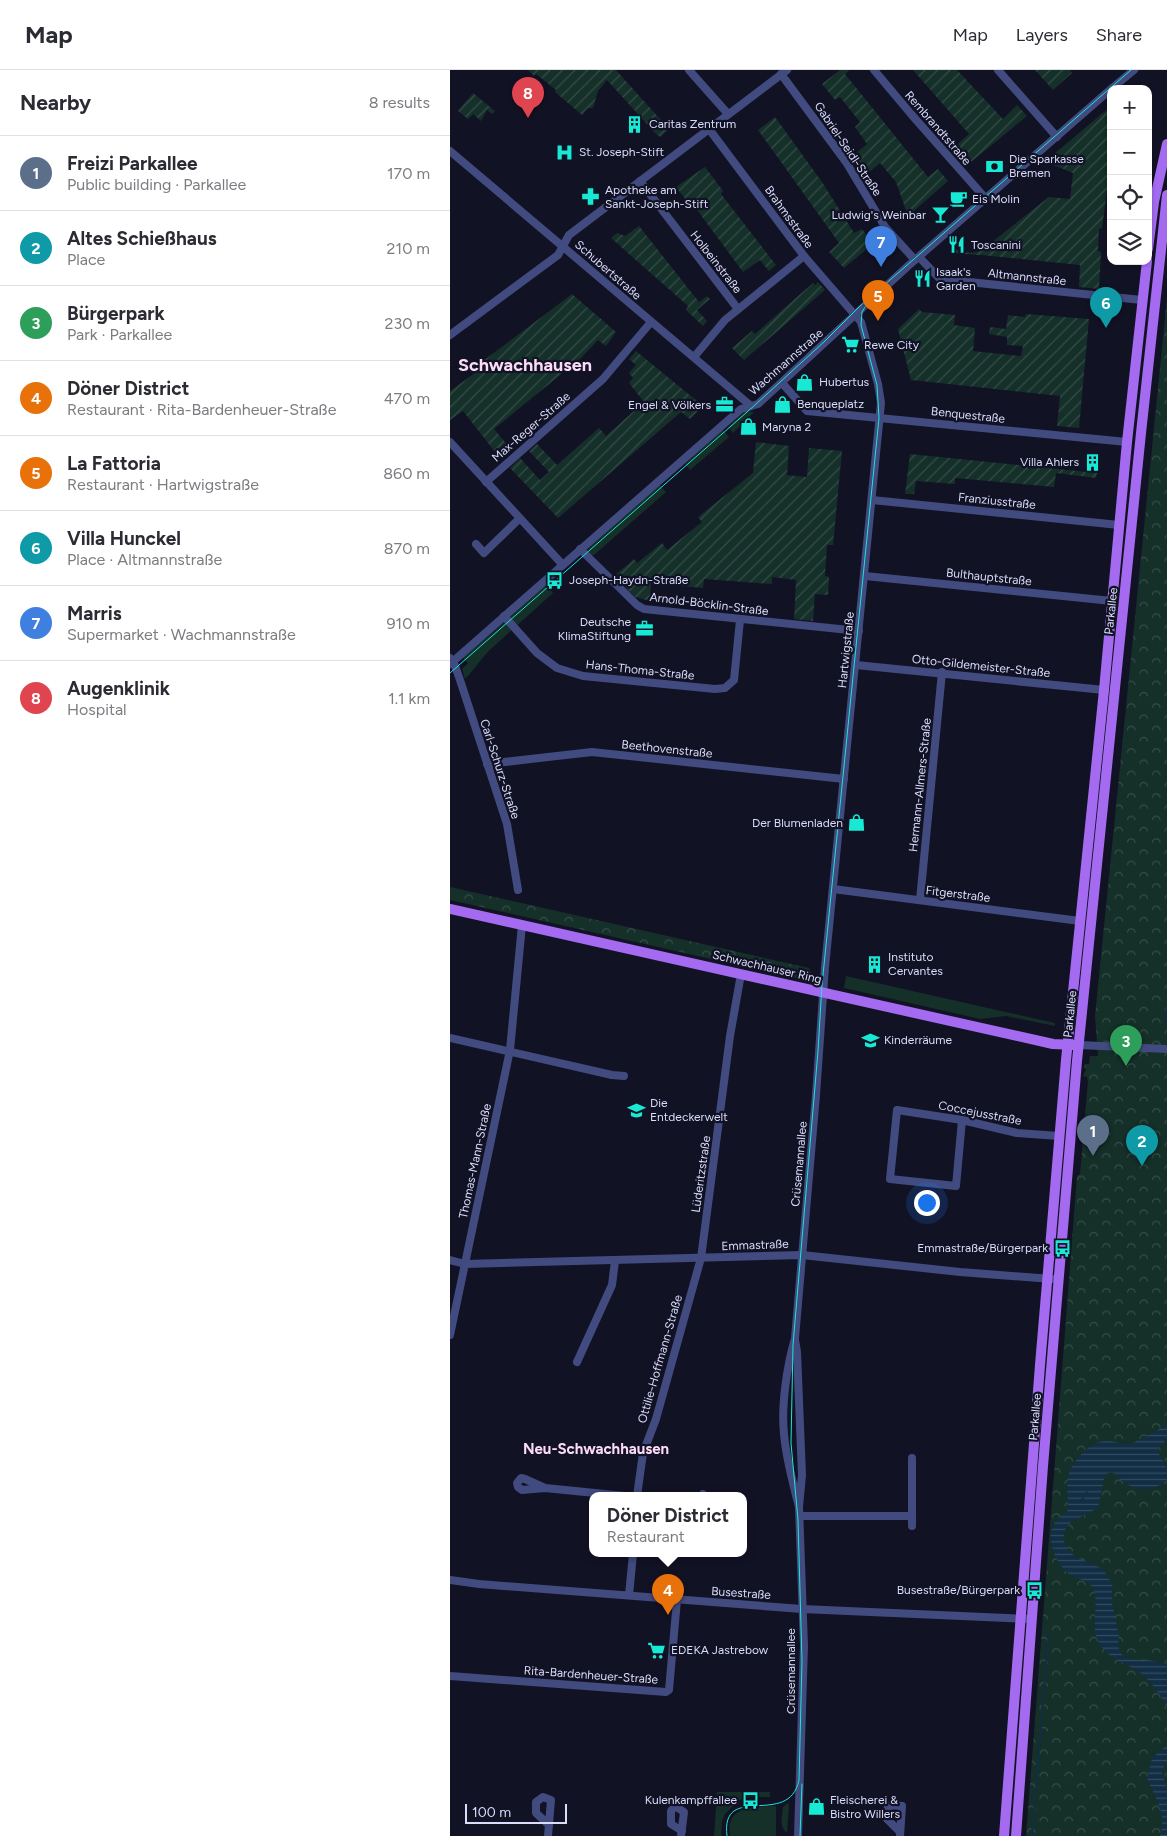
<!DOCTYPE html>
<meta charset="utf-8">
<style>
:root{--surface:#fff;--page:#f2f2f3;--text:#2b2b33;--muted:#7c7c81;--line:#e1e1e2;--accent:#b45309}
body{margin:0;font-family:Figtree,sans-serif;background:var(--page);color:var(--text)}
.controls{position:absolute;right:15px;top:15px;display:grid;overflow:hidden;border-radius:10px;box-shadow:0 1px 4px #0004}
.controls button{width:45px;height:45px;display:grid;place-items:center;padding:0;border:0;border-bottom:1px solid var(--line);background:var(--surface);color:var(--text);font:25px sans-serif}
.scale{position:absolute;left:15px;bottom:12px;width:102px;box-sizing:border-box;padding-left:5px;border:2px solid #d9dcfb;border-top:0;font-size:14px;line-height:18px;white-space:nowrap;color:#d9dcfb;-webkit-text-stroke:4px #121225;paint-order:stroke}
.you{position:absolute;left:476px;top:1132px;width:18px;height:18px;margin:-12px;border:4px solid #fff;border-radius:50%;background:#1a73e8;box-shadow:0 0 0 8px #1a73e833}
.badge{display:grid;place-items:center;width:32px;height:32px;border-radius:50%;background:var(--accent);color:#fff;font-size:16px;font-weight:700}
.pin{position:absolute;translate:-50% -41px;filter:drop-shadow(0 1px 2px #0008)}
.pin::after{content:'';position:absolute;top:26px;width:18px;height:15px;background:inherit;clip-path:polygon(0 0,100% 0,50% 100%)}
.popup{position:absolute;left:139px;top:1422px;width:158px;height:65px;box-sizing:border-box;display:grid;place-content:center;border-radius:10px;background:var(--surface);filter:drop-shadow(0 1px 4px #0005);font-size:16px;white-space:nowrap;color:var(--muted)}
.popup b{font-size:19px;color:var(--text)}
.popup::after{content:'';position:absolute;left:50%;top:100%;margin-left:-10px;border:10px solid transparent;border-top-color:var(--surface)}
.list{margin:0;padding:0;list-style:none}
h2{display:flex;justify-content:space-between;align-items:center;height:65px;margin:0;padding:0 20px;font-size:21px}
h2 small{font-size:16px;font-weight:400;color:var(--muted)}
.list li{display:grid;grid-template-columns:32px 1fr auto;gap:15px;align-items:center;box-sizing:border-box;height:75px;padding:0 20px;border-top:1px solid var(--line)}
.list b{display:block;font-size:19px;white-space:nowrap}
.list p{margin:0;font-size:16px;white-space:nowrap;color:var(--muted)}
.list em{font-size:16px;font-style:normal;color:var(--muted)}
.icon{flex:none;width:28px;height:28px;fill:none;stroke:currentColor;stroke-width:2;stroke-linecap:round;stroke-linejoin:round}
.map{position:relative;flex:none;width:717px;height:1766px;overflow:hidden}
header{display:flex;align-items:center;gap:30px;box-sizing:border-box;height:70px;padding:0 25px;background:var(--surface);border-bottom:1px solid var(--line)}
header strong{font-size:24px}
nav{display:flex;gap:28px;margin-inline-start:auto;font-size:18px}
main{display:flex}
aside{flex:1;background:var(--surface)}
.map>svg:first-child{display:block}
.grass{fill:#152f29}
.park{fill:url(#park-crowns)}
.garden{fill:url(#garden-furrows)}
.water{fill:url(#water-rules)}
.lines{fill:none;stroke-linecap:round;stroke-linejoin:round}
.stream{stroke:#112e44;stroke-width:2}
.minor{stroke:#414b80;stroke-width:8}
.major{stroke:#a46bf1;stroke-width:10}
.tram{stroke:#17e9d4;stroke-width:1}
.labels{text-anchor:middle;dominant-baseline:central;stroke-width:4.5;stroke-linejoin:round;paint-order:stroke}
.poi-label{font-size:12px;fill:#d9dcfb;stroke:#121225;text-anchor:start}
.street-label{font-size:12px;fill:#d9dcfb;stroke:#121225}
.quarter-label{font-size:15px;font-weight:bold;fill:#fcdbf6;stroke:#121225}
.district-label{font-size:18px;font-weight:bold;fill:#fcdbf6;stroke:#121225}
</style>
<header>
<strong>Map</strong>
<nav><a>Map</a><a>Layers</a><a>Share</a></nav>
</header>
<main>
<aside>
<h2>Nearby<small>8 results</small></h2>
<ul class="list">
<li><span class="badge" style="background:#5c6f8a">1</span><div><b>Freizi Parkallee</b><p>Public building · Parkallee</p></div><em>170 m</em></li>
<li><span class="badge" style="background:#0f9aa8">2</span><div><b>Altes Schießhaus</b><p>Place</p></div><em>210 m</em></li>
<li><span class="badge" style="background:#2e9e5b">3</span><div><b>Bürgerpark</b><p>Park · Parkallee</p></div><em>230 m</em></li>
<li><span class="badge" style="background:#e8710a">4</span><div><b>Döner District</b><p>Restaurant · Rita-Bardenheuer-Straße</p></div><em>470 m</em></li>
<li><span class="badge" style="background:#e8710a">5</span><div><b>La Fattoria</b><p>Restaurant · Hartwigstraße</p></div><em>860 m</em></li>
<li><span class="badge" style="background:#0f9aa8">6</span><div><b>Villa Hunckel</b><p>Place · Altmannstraße</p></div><em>870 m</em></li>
<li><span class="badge" style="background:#3f7fe0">7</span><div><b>Marris</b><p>Supermarket · Wachmannstraße</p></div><em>910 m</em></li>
<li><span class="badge" style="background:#e0444e">8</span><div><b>Augenklinik</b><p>Hospital</p></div><em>1.1 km</em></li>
</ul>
</aside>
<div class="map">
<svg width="717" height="1766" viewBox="0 0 717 1766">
<defs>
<pattern id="park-crowns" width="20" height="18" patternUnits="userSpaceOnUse" patternTransform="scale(1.25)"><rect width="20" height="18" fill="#152f29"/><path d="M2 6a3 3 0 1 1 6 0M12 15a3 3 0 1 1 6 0" fill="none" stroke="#364d49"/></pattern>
<pattern id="garden-furrows" width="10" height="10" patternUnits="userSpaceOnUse" patternTransform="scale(1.25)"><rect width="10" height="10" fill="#152f29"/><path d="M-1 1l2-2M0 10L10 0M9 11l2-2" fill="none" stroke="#364d49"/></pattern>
<pattern id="water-rules" width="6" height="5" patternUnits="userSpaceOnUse" patternTransform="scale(1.25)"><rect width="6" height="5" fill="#112e44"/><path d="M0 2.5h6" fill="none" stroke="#334c60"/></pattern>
</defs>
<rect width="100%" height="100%" fill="#121225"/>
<g class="grass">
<path d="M295,341L304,342L283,363L278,357Z"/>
<path d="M273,360L279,367L240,400L235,394Z"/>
<path d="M210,415L216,422L144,485H141L138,480L140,477Z"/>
<path d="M96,514L103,523C83,541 63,559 43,577C32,587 25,599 15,609L12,599L18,593L12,587L44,562Z"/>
<path d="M396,906L605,953V956L556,946L530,949L394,918Z"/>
<path d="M267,1722H320V1727H300L289,1730L275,1744L272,1752L271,1766H264Z"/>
<path d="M338,1733L339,1735L337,1763C329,1757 332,1747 333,1737Z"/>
<path d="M326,1736V1766H280C275,1735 304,1737 326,1736Z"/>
</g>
<g class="park">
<path d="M717,228V1766H576L627,1106L630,1104L638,1011L637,1007L633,1006L636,999L634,998L635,994H639L640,986H648L645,946Z"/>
<path d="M0,817L359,898L364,907L370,908V912L367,913L0,830Z"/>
</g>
<g class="garden">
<path d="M78,0H166L219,59L210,67L205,63L157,10L148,21L143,38H138L132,45L105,22L106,20L86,4L84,6Z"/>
<path d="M390,0H399L395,4L478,107L488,99L498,111L458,146L446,112L430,93L416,105L401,87L417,74L405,57L410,52L390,27L385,30L372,14Z"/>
<path d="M463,0H507L553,49L567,35L577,46L516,96L501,80L519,64Z"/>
<path d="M585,0H620L622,3L603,20Z"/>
<path d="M23,23L45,41L42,44L37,40L31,51L23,44L18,49L8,41Z"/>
<path d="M661,36V91L652,158L649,159L648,181L651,182L649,219L629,217L630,195L532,185H528L501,183L506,179L510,183L527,182L532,180L599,127L620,129L623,103L601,94L597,90Z"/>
<path d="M325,47L372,112L404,163L412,159L423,174L394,198L379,182L389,173L308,60Z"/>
<path d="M255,97L273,121L271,124L326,195L319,201L310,190L293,202L239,129L236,130L226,117Z"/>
<path d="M189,156L249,232L257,226L260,229L247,240L257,251L253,256L236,240L238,236L161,168L167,163L175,166Z"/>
<path d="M368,212L375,220L294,290L282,278L302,261L305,264L363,213L365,215Z"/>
<path d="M122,224L166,262L156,276L148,270L131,288L44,359L60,378L49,387L13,341L0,350V321L36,295L33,291Z"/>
<path d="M469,239L472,242L505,245L504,255L525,258L523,281L571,286L573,276L557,275V267L539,264L540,257L556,259L558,245L575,247L576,244L639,249L629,358L607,356L610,326L461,310L448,259Z"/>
<path d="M186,281L253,336L240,349L231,342L108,448L60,398L70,388L90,410L99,402L79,381L87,374L107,395L149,358L156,366L194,332L179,313L183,308L179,303L186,295L179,289Z"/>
<path d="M306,372L339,376L337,405L357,407L359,378L392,381L383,475H377L375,506L379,507L378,525L365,524L363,551L344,549L346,510L322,507V514L254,509L253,518L201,513L200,531L185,527L164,506L184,489L187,493L212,473L217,480L252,452L248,447L303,403Z"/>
<path d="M460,384L647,403L646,408L606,403L604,417L505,408V414L466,411L464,424H455Z"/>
</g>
<g class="water">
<path d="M717,1355V1369L708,1378L709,1384L717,1398V1410C704,1422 686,1422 672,1411C667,1407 667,1403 659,1402L654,1409L648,1438L621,1452L615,1459L613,1469L618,1480L627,1488L649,1497L655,1502L662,1514V1533L669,1566L668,1575L671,1584L679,1589L698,1590L709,1592L717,1596V1637C711,1626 703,1614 694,1606C680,1593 659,1591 649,1573C639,1556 651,1531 642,1517C637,1509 626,1509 619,1504C607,1495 596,1471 603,1456C606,1450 612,1446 617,1442C619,1431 616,1419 618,1408C620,1393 639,1372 654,1371C664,1370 672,1375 681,1374Z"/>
<path d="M717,1675V1692L713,1698L712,1704L717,1718V1766H710C717,1742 706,1730 697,1708L702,1688Z"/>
</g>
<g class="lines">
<g class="stream">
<path d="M717,939L714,944L717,955"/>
<path d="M631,1431L637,1422"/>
<path d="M582,1766L599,1561"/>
</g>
<g class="minor">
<path d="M239,0L278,44"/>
<path d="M424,0L461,44L536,129"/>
<path d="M548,0L607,67"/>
<path d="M331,4L396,92L435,157L465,190"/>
<path d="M661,19L684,0"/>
<path d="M259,59L354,186L411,252L428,314L431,333L375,897L366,1025L345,1268C337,1296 331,1335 334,1364C336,1389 343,1413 349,1437"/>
<path d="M0,81L301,336"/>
<path d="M190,111L288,239"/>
<path d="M469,187L490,209L692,230"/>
<path d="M0,265L108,185L119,165L337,0"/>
<path d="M244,287L275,250L354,186"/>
<path d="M332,313L357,341L677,372"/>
<path d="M0,372L112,494"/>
<path d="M36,412L153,309L201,252"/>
<path d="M422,430L669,455"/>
<path d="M26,474L34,483L69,449"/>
<path d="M130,479L187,535L194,539L409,561"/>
<path d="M415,506L662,531"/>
<path d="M54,546L87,583L107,598L133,606L265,619L275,618L284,610L290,550"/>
<path d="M0,588L4,593L10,610L57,754L68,820"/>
<path d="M0,594L291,339L308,334L458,196L661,19"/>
<path d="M406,595L654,620"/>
<path d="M37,694L142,682L394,709"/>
<path d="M383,819L630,851"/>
<path d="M470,830L492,602"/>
<path d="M0,968L162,1005L174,1006"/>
<path d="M629,975L717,979"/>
<path d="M512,1050L506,1116L440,1109L447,1040L512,1050L567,1063L609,1066"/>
<path d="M0,1190L15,1194L352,1185L510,1202L602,1209"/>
<path d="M0,1265L60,980L72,855"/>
<path d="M345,1270L347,1282L352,1405L349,1437L354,1576L348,1766"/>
<path d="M127,1292L162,1215L165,1191"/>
<path d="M95,1418L75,1409L71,1408L67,1413L68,1417L72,1420L95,1418L175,1426"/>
<path d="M187,1426L193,1383L206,1349L251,1188L280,966L291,904"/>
<path d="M252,1426L253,1424"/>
<path d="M350,1446H462V1388"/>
<path d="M462,1446V1456"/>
<path d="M0,1510L29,1514L352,1539L582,1549"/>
<path d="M179,1525L183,1484"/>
<path d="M0,1606L216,1622L219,1620L227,1530"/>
<path d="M98,1766L101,1730L93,1727L86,1732V1743L99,1755"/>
<path d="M231,1766L234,1742L225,1736L221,1741V1754L232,1761"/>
<path d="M450,1766L452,1736L438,1735L437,1749L450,1762"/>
</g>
<g class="major">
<path d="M698,179L704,132L717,74"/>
<path d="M0,839L603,974L624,975"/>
<path d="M554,1766L590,1295L616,990L654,620L677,372L697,191"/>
<path d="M566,1766L593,1396L627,991L691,363L717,125"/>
</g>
<g class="tram">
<path d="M0,603L305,335L375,271L409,237L681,0"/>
<path d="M277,1766C270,1711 339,1759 349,1710L352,1591L348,1450L341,1373L343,1275L368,981L372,915L429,348L427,315L411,255L412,242L421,227"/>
<path d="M350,1766L352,1714"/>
</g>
</g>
<defs>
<symbol id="building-bare" viewBox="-9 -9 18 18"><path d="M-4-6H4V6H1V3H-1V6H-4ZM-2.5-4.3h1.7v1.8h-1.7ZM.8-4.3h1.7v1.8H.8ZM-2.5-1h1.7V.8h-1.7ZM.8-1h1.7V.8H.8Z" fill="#17e9d4" stroke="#121225" stroke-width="2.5" paint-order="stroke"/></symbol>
<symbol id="hospital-bare" viewBox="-9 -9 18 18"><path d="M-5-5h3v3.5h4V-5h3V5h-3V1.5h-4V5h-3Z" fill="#17e9d4" stroke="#121225" stroke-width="2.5" paint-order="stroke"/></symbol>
<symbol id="bank-bare" viewBox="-9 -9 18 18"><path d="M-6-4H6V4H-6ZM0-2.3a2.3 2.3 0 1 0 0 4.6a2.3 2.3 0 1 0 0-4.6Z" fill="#17e9d4" stroke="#121225" stroke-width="2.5" paint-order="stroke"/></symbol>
<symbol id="pharmacy-bare" viewBox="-9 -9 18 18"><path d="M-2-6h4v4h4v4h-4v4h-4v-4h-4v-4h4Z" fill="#17e9d4" stroke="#121225" stroke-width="2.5" paint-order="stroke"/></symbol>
<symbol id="cafe-bare" viewBox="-9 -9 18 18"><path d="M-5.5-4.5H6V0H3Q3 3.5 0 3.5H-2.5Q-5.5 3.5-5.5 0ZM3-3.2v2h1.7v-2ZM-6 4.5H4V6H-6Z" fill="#17e9d4" stroke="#121225" stroke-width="2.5" paint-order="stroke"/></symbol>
<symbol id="bar-bare" viewBox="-9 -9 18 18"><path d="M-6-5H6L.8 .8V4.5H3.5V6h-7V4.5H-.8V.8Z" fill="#17e9d4" stroke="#121225" stroke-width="2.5" paint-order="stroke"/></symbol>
<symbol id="restaurant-bare" viewBox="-9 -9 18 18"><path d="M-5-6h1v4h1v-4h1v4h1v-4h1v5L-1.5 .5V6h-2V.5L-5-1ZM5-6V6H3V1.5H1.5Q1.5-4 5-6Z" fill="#17e9d4" stroke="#121225" stroke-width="2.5" paint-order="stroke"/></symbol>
<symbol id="supermarket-bare" viewBox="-9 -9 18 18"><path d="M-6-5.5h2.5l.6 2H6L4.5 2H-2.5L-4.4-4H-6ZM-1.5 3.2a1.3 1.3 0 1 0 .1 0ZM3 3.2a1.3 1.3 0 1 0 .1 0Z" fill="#17e9d4" stroke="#121225" stroke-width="2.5" paint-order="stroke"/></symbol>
<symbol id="shop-bare" viewBox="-9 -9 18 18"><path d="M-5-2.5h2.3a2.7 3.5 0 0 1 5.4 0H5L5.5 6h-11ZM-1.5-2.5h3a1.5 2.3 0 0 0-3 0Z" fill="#17e9d4" stroke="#121225" stroke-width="2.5" paint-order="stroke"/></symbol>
<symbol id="office-bare" viewBox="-9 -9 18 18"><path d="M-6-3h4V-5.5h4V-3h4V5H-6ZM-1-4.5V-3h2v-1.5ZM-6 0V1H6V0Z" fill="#17e9d4" stroke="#121225" stroke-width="2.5" paint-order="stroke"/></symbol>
<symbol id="bus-bare" viewBox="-9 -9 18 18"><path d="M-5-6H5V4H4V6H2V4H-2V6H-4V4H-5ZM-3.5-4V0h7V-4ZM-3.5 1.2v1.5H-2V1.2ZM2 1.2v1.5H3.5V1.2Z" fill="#17e9d4" stroke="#121225" stroke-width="2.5" paint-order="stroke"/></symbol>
<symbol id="school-bare" viewBox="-9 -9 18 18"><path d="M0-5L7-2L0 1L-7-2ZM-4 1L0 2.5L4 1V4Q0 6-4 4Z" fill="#17e9d4" stroke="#121225" stroke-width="2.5" paint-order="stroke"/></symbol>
</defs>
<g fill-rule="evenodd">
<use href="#building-bare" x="172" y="42" width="25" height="25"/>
<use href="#hospital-bare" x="102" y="70" width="25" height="25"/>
<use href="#bank-bare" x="532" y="84" width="25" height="25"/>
<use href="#pharmacy-bare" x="128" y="114" width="25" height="25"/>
<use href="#cafe-bare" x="496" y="116" width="25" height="25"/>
<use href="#bar-bare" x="478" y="132" width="25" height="25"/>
<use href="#restaurant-bare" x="494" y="162" width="25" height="25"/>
<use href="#restaurant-bare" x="460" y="196" width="25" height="25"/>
<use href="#supermarket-bare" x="388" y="262" width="25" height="25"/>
<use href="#shop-bare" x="342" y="300" width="25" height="25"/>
<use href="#shop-bare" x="320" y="322" width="25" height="25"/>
<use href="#office-bare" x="262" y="322" width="25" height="25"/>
<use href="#shop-bare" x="286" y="344" width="25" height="25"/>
<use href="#building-bare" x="630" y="380" width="25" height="25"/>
<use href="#bus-bare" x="92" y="498" width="25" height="25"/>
<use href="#office-bare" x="182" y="546" width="25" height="25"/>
<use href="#shop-bare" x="394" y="740" width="25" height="25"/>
<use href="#building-bare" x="412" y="882" width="25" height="25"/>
<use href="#school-bare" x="408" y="958" width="25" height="25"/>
<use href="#school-bare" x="174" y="1028" width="25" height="25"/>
<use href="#bus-bare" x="600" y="1166" width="25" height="25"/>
<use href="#bus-bare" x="572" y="1508" width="25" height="25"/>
<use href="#supermarket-bare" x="194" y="1568" width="25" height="25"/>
<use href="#bus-bare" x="288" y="1718" width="25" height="25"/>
<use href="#shop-bare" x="354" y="1724" width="25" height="25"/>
</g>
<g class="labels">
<g class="poi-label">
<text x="199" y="54">Caritas Zentrum</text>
<text x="129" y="82">St. Joseph-Stift</text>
<text x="559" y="89">Die Sparkasse<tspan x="559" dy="14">Bremen</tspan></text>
<text x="155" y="120">Apotheke am<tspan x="155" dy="14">Sankt-Joseph-Stift</tspan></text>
<text x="522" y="129">Eis Molin</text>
<text x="476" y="145" text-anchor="end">Ludwig's Weinbar</text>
<text x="521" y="175">Toscanini</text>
<text x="486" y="202">Isaak's<tspan x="486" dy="14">Garden</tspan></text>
<text x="414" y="275">Rewe City</text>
<text x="369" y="312">Hubertus</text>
<text x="347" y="334">Benqueplatz</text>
<text x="261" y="335" text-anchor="end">Engel &amp; Völkers</text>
<text x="312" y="357">Maryna 2</text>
<text x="629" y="392" text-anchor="end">Villa Ahlers</text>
<text x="119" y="510">Joseph-Haydn-Straße</text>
<text x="181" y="552" text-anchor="end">Deutsche<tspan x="181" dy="14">KlimaStiftung</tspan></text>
<text x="393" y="753" text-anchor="end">Der Blumenladen</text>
<text x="438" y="887">Instituto<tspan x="438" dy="14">Cervantes</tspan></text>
<text x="434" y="970">Kinderräume</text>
<text x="200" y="1033">Die<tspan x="200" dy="14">Entdeckerwelt</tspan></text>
<text x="598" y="1178" text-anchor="end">Emmastraße/Bürgerpark</text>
<text x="570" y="1520" text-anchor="end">Busestraße/Bürgerpark</text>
<text x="221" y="1580">EDEKA Jastrebow</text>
<text x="287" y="1730" text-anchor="end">Kulenkampffallee</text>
<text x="380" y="1730">Fleischerei &amp;<tspan x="380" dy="14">Bistro Willers</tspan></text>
</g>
<g class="street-label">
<text transform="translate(488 58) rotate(49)">Rembrandtstraße</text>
<text transform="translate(398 79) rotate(56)">Gabriel-Seidl-Straße</text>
<text transform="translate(339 147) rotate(54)">Brahmsstraße</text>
<text transform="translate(266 192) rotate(52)">Holbeinstraße</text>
<text transform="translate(158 200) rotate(41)">Schubertstraße</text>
<text transform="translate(577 207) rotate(6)">Altmannstraße</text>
<text transform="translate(336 292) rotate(-41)">Wachmannstraße</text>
<text transform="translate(518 345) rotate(6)">Benquestraße</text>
<text transform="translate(81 357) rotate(-41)">Max-Reger-Straße</text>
<text transform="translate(547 431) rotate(6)">Franziusstraße</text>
<text transform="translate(539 507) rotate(6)">Bulthauptstraße</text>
<text transform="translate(259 534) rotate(7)">Arnold-Böcklin-Straße</text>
<text transform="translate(661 541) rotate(-84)">Parkallee</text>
<text transform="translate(396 580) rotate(-84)">Hartwigstraße</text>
<text transform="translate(531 596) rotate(6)">Otto-Gildemeister-Straße</text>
<text transform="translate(190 600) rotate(6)">Hans-Thoma-Straße</text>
<text transform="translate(217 679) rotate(6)">Beethovenstraße</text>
<text transform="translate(50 699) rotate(72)">Carl-Schurz-Straße</text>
<text transform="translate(470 715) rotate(-84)">Hermann-Allmers-Straße</text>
<text transform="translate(508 824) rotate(7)">Fitgerstraße</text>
<text transform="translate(317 897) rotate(13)">Schwachhauser Ring</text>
<text transform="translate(620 944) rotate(-84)">Parkallee</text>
<text transform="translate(530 1043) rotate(11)">Coccejusstraße</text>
<text transform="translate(25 1091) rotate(-78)">Thomas-Mann-Straße</text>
<text transform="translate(349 1094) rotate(-85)">Crüsemannallee</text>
<text transform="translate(251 1104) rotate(-82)">Lüderitzstraße</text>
<text transform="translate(305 1175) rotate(-2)">Emmastraße</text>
<text transform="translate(210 1289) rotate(-74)">Ottilie-Hoffmann-Straße</text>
<text transform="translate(585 1347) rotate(-85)">Parkallee</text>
<text transform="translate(291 1523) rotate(4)">Busestraße</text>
<text transform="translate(341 1601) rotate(-90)">Crüsemannallee</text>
<text transform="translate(141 1605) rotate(4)">Rita-Bardenheuer-Straße</text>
</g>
<g class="quarter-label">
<text x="146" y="1379">Neu-Schwachhausen</text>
</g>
<g class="district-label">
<text x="75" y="295">Schwachhausen</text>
</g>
</g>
</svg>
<div class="controls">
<button>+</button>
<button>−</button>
<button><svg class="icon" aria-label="locate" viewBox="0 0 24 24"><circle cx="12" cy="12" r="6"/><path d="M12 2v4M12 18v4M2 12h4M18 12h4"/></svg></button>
<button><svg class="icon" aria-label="layers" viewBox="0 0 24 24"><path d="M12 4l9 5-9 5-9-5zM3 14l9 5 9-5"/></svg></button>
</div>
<div class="scale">100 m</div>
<div class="you"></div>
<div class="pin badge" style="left:643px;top:1086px;background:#5c6f8a">1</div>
<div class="pin badge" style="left:692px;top:1096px;background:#0f9aa8">2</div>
<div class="pin badge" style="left:676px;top:996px;background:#2e9e5b">3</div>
<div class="pin badge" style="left:218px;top:1545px;background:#e8710a">4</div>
<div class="popup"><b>Döner District</b>Restaurant</div>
<div class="pin badge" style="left:428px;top:251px;background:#e8710a">5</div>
<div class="pin badge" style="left:656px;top:258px;background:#0f9aa8">6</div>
<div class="pin badge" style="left:431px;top:197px;background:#3f7fe0">7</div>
<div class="pin badge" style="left:78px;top:48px;background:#e0444e">8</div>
</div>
</main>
